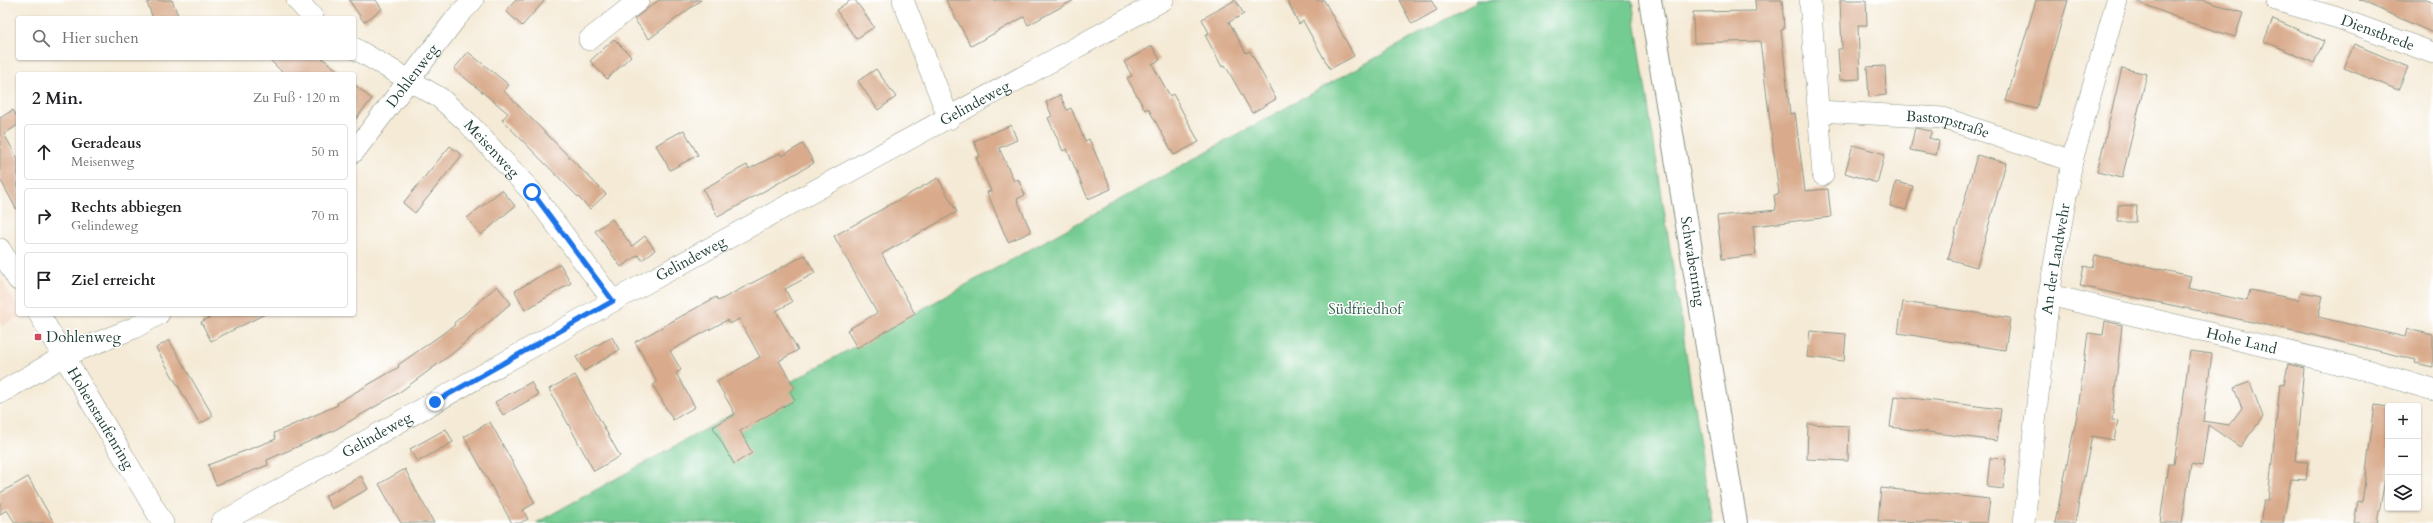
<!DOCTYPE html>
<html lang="de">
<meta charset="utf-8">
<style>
:root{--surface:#fff;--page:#f2f2f2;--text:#202124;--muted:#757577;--line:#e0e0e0}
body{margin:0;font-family:Cardo,serif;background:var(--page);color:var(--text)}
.controls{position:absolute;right:12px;bottom:12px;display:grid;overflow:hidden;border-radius:4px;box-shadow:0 1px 3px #0004}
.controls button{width:36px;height:36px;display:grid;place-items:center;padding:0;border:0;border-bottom:1px solid var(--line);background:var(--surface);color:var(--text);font:20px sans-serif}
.stop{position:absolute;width:12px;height:12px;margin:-9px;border:3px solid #1a73e8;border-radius:50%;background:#fff}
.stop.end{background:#1a73e8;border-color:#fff;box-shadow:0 1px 4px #0008}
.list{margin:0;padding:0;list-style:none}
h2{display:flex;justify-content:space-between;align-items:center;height:52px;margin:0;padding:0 16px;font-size:17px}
h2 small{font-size:13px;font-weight:400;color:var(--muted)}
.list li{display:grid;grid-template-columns:26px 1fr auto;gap:12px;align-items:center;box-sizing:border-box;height:56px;margin:0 8px 8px;padding:0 8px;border:1px solid var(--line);border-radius:4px}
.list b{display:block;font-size:15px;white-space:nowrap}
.list p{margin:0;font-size:13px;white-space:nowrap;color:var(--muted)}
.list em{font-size:13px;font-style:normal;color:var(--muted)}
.icon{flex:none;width:22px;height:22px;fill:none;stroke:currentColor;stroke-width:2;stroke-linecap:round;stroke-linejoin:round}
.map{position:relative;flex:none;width:2433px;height:523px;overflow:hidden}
.search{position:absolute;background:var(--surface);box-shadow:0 1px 3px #0004;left:16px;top:16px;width:340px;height:44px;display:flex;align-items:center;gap:10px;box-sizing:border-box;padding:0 14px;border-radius:4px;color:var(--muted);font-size:15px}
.panel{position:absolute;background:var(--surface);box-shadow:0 1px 3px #0004;left:16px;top:72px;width:340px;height:244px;border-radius:4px}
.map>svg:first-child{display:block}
.built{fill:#f2d4be}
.green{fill:#74cc92;stroke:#4a8463}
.building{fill:#d9ab8c}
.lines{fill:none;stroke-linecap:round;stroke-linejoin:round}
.minor-casing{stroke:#8a9485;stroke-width:22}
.tertiary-casing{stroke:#8a9485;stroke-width:24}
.minor{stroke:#fff;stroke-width:21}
.tertiary{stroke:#fff;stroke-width:22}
.route{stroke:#1a73e8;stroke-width:5}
.poi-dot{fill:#d1495b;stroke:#fff;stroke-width:1.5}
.labels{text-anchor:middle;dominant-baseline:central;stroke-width:3;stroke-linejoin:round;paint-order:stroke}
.street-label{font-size:15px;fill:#1f3d34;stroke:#fff}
.park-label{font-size:15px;fill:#34614c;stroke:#fff}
.poi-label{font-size:15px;fill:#1f3d34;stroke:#fff;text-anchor:start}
</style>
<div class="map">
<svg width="2433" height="523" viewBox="0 0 2433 523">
<rect width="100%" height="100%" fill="#fff"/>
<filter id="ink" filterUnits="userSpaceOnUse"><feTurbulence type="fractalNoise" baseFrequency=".025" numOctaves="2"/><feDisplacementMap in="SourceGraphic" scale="8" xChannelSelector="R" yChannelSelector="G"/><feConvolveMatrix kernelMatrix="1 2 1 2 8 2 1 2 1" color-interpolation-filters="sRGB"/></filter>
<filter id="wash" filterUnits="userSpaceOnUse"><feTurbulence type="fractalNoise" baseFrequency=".012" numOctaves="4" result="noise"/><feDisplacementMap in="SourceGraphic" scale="16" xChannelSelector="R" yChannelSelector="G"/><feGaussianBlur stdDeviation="0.9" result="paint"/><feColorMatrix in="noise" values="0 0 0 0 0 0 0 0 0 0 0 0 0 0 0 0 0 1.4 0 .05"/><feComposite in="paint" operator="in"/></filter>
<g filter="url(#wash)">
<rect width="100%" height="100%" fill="#f4ead6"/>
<path class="built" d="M0,277L18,308V314L22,315L0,327Z"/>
<path class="green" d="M1476,0H1632L1712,523H536L1475,3Z"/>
<g id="blocks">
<g class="building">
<path d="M155,0H172L179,18H153L147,3Z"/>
<path d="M349,0H376L382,9L364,22Z"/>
<path d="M516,0H545L522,26L506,11Z"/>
<path d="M659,0H701L649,39L634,19Z"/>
<path d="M851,0H855L874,27L856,39L836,10Z"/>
<path d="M946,0H1074L1028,25L1024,17L971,46Z"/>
<path d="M1235,0L1244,14L1229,22L1246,53L1250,51L1276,99L1252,113L1225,65L1222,67L1205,35L1209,33L1202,19Z"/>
<path d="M1287,0H1324L1354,56L1330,69L1303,21L1299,24Z"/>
<path d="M1399,0H1431L1437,10L1412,24Z"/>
<path d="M1755,0H1782L1784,29L1781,30L1790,114L1795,113L1805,191L1828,189L1831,217L1753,226L1756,255L1722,259L1717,216L1776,210L1774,195L1779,194L1760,41L1694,43L1693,12L1756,11Z"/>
<path d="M1840,0H1866L1867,25H1858L1860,79L1840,80L1838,49H1842Z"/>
<path d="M2036,0H2068L2036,109L2006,101Z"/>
<path d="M2133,0H2203L2243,13L2235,37L2188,22Z"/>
<path d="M2359,0H2426L2433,3V33Z"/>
<path d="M2273,19L2324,41L2314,63L2264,41Z"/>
<path d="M614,39L631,56L607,79L590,61Z"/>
<path d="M2354,44L2408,67L2398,90L2344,68Z"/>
<path d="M1152,46L1160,60L1152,64L1170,96L1173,94L1199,142L1174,155L1148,108L1145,110L1127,78L1132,76L1124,62Z"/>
<path d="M468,52L509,85L504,91L606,194L590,209L502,120L508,113L454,69Z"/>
<path d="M268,58H322L342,74H284Z"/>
<path d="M1885,66L1886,95L1869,97L1867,67Z"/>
<path d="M2122,68L2147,74L2122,178L2097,172Z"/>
<path d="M876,69L896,97L878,110L858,81Z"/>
<path d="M354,84L372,99L354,121Z"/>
<path d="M1060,95L1067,110L1071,108L1085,141L1089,139L1111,189L1088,199L1067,149L1063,151L1048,118L1052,116L1046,102Z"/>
<path d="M13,110L18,119V125L4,134L18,159V212L0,179V118Z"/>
<path d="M1011,125L1017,140L999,148L1014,181L1018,179L1025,195L1017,199L1031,232L1008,242L987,192L991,191L976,158L980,156L974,141Z"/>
<path d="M1915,128L1932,131L1929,138L1939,141L1936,155L1910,150Z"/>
<path d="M684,130L698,155L670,170L656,145Z"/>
<path d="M803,144L814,163L718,217L703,189L747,165L749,169L780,153L782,156Z"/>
<path d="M1853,145L1885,154L1877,183L1845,173Z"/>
<path d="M450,146L462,155L415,213L403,203Z"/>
<path d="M1977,155L2006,163L1977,267L1948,259Z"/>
<path d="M938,178L957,212L882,254L915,314L857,348L847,330L877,313L834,236Z"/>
<path d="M1896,182L1913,186L1906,210L1890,206Z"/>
<path d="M502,190L515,206L481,235L467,218Z"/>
<path d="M2118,205L2137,206L2136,222H2118Z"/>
<path d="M612,219L632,246L645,236L655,250L642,260L638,255L621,267L595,231Z"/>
<path d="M805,255L815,273L785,289L792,302L776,311L798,350L779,361L795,388L790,391L795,400L740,431L752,453L734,464L713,427L735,414L717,382L760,357L739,319L730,324L727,320L670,351L681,370L676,373L695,407L673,420L653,385L657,382L635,342L716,297L718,301Z"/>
<path d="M2095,255L2191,276L2188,288L2247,301L2250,290L2299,300L2301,292L2323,296L2318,317L2405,337L2407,329L2433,335V367L2415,363L2416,360L2300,332L2080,286L2084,266L2092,268Z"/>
<path d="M560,264L571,283L525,310L515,291Z"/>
<path d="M497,286L511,303L453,353L397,394L333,431L267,460L268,465L216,485L208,465L276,439L274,433L338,405L337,403L342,400L399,367L398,365L455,325L454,323Z"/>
<path d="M1903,302L2010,318L2005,350L1898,333Z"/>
<path d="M217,314H265L211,341L201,322Z"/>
<path d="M2105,321L2122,325L2112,420L2118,421L2114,440L2092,436L2075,523H2055L2078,410L2088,333L2103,335Z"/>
<path d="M1810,331L1846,334L1844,361L1807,357Z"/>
<path d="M612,337L619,350L584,371L576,357Z"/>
<path d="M169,340L213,416L200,424L156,348Z"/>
<path d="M2190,351L2212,354L2203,421L2229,425L2242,408L2234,388L2250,382L2263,417L2240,447L2208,425L2202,466L2191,464L2182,523H2160L2168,464H2174Z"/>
<path d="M2288,364L2304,368L2295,461L2308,462L2306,480L2291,479L2283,523H2260L2264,500H2268L2280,384L2284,385Z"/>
<path d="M575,375L620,456L594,471L549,389Z"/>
<path d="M531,382L538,395L503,415L495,402Z"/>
<path d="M1894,396L2001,409L1997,441L1890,427Z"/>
<path d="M2375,405L2388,407V480H2385L2377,523H2354L2358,501L2362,502Z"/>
<path d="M490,422L535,503L523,510L528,519L520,523H512L464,437Z"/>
<path d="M1808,424L1849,426L1848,461L1807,459Z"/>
<path d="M446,429L453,442L417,462L410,449Z"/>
<path d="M1990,458L2006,459L2003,489L1987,487Z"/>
<path d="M405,469L417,492L434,523H401L379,484Z"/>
<path d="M361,476L368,489L332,509L325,496Z"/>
<path d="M28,477L54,523H15L7,510L0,514V493Z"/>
<path d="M1881,488L1990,499L1987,523L1878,521Z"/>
</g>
</g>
</g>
<g filter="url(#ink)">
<use href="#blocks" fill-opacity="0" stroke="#8a9485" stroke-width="1"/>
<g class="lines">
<defs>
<g id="minor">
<path d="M297,0L313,18"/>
<path d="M903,0L949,119"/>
<path d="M1810,0L1823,175"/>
<path id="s1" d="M2276,0L2338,18L2433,53"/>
<path d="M589,40L639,0"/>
<path id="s2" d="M354,48L440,98L467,122L532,192L613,301"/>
<path id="s3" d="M1818,111L1943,118L2072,161"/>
<path id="s4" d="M354,152L457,17L473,0"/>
<path d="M0,249L18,280"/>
<path id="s5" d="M2049,295L2370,371L2433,390"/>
<path id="s6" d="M39,314L163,523"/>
<path d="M0,393L64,356L134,328L159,314"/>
<path id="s7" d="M221,523L606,305L1163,0"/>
<path id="s8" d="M2024,523L2049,295L2072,161L2117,0"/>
</g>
<g id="tertiary">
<path id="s9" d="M1650,0L1736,523"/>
</g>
</defs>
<use href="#minor" class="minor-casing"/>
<use href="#tertiary" class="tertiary-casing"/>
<use href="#minor" class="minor"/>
<use href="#tertiary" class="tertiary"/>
</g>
</g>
<g class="lines" filter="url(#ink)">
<path class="route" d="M435,402L613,301L532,192"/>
</g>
<rect class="poi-dot" x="34" y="333" width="8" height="8" rx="2"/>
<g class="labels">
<g class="street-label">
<text stroke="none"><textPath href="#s1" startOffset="107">Dienstbrede</textPath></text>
<text stroke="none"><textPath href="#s4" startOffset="96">Dohlenweg</textPath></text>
<text stroke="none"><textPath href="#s7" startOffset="863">Gelindeweg</textPath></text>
<text stroke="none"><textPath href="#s3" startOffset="131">Bastorpstraße</textPath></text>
<text stroke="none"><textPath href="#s2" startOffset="172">Meisenweg</textPath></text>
<text stroke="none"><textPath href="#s7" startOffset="539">Gelindeweg</textPath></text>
<text stroke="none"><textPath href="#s8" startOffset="266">An der Landwehr</textPath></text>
<text stroke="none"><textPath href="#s9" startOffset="265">Schwabenring</textPath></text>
<text stroke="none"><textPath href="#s5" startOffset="198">Hohe Land</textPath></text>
<text stroke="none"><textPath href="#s6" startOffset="121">Hohenstaufenring</textPath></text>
<text stroke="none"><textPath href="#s7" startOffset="179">Gelindeweg</textPath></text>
</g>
<g class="park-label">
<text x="1365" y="309">Südfriedhof</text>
</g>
<g class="poi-label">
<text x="46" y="337">Dohlenweg</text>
</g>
</g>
</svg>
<div class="controls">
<button>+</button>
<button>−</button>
<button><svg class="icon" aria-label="layers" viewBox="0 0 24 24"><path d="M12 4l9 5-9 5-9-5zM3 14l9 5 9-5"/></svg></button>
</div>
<div class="stop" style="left:532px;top:192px"></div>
<div class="stop end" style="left:435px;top:402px"></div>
<div class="search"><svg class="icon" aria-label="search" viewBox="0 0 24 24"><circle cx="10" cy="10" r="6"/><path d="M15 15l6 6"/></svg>Hier suchen</div>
<section class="panel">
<h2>2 Min.<small>Zu Fuß · 120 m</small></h2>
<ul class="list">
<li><svg class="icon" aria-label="ahead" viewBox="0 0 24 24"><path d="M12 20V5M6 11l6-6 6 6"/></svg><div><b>Geradeaus</b><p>Meisenweg</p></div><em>50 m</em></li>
<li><svg class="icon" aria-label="right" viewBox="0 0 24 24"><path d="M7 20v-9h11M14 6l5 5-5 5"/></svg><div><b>Rechts abbiegen</b><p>Gelindeweg</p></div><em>70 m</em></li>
<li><svg class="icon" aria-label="arrive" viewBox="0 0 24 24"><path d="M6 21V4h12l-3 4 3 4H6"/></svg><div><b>Ziel erreicht</b></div></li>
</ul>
</section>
</div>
